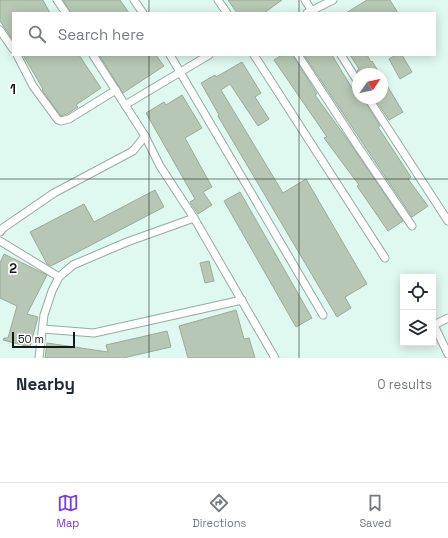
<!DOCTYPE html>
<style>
:root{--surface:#fff;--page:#f6f6f7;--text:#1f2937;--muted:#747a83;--line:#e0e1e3;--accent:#7c3aed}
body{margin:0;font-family:"Space Grotesk",sans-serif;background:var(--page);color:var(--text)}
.controls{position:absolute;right:12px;bottom:12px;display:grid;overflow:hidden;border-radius:0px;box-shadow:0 2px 10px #0003}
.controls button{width:36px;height:36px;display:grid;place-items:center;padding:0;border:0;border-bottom:1px solid var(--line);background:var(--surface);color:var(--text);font:20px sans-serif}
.compass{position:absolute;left:352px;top:68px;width:36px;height:36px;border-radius:50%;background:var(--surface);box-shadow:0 2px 10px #0003;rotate:56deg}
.scale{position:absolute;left:12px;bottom:10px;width:63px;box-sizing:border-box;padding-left:4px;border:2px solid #111a17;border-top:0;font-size:11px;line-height:14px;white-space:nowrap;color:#111a17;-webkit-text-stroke:3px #fff;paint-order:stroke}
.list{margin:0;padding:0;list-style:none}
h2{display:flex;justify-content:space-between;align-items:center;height:52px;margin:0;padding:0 16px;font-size:17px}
h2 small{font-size:13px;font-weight:400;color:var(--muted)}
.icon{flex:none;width:22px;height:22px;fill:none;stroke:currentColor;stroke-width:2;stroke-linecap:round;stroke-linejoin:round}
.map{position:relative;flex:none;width:448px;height:358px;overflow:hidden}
.search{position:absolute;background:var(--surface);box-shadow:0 2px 10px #0003;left:12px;right:12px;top:12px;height:44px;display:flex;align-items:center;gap:10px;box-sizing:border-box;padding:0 14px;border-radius:0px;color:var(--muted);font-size:15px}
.sheet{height:124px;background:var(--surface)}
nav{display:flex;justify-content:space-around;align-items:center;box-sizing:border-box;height:56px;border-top:1px solid var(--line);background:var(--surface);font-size:11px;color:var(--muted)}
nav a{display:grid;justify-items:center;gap:2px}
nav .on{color:var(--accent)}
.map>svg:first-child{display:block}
.building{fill:#b7c7b5;stroke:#9cab9a}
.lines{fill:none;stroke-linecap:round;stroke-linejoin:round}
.minor-casing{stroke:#94aca3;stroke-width:9}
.minor{stroke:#fff;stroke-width:7}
.grid{fill:none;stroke:#111a17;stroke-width:1;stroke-opacity:0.55}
.grid-label{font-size:13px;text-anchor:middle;font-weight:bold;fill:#111a17;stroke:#fff;stroke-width:3.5;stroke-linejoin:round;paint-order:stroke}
</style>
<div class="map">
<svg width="448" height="358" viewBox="0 0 448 358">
<rect width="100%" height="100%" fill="#dff9f0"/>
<g class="building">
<path d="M0,0H43L50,13H13V40L0,21Z"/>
<path d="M63,0H120L129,13H71Z"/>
<path d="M228,0H282L264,13H237Z"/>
<path d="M367,0H390L398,13H346Z"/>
<path d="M23,55H79L101,88L76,105L78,107L67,114L61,116L42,90L43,89Z"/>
<path d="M99,55H156L164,66L123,93Z"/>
<path d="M282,55H293L317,94L315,95L347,139L403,221L388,231L357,186L359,185L324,138L327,137L274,60Z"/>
<path d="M304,55H332L358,98H363L380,126L378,127L411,177L408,179L428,206L412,217Z"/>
<path d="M350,55H367L371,62L372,61L380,74H359L357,71L359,69Z"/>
<path d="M396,55H402L412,72L400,79L389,59Z"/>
<path d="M242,62L261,93L255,97L269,119L258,126L230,84L221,90L283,193L306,179L367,284L345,297L351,308L337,317L218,116L219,115L201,83L215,75L216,77Z"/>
<path d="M382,77L403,112L389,120L374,98H382Z"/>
<path d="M182,95L202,128L185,138L212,187L203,192L212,205L198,214L190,202L195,199L146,113L164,102L166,105Z"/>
<path d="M155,190L164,207L51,266L47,264L30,232L84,204L94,222Z"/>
<path d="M240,192L312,318L296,327L224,201Z"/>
<path d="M4,254L47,275L27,314L38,317L30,347L3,340L4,338H8L17,306L0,298V263Z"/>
<path d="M209,261L214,281L205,283L200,263Z"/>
<path d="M236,310L244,339L249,338L255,358H188L179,326Z"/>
<path d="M167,331L171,347L123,358H45L47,343L108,352L106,345Z"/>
</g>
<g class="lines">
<defs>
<g id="minor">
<path d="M57,0L66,13"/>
<path d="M134,0L143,13"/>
<path d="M218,0L227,13"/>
<path d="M305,0L313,13"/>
<path d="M307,13L333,0"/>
<path d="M0,30L13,49"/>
<path d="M17,55L33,86L58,120L61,121L69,119L116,90"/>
<path d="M93,55L145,136L160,166L194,218L275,358"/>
<path d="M170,55L323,315"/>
<path d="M254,55L385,258"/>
<path d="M298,55L357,145L412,226"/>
<path d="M341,55L358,82"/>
<path d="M368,98L448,221"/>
<path d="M125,105L209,55"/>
<path d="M0,232L3,228L54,193L133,151L145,136"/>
<path d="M0,241L59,277"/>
<path d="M448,318L434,325L448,354"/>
<path d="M43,329L94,333L242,300"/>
<path d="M39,358L44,315L52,291L59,277L73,265L127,242L194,218"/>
</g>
</defs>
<use href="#minor" class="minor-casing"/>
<use href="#minor" class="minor"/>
</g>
<path class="grid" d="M149,0V13M299,0V13M149,55V358M299,55V358M0,179H448"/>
<g class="grid-label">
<text x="13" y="94">1</text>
<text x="13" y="273">2</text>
</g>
</svg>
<div class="controls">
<button><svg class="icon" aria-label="locate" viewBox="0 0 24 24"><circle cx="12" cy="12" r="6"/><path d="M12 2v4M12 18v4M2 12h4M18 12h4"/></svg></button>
<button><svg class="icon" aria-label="layers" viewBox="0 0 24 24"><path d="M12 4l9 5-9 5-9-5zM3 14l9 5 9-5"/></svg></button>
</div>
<svg class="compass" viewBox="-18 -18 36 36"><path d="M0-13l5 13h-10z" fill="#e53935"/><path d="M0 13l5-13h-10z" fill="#747a83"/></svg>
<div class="scale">50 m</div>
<div class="search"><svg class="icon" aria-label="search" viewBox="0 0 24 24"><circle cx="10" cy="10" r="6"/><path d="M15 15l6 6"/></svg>Search here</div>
</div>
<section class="sheet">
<h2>Nearby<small>0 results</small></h2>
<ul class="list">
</ul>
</section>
<nav>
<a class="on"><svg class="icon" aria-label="map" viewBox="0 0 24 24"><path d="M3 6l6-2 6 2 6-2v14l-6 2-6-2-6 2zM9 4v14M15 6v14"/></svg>Map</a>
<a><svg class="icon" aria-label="directions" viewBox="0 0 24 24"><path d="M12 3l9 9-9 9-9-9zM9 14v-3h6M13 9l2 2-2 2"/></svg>Directions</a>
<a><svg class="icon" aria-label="saved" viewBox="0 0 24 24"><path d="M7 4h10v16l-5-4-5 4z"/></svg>Saved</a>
</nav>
